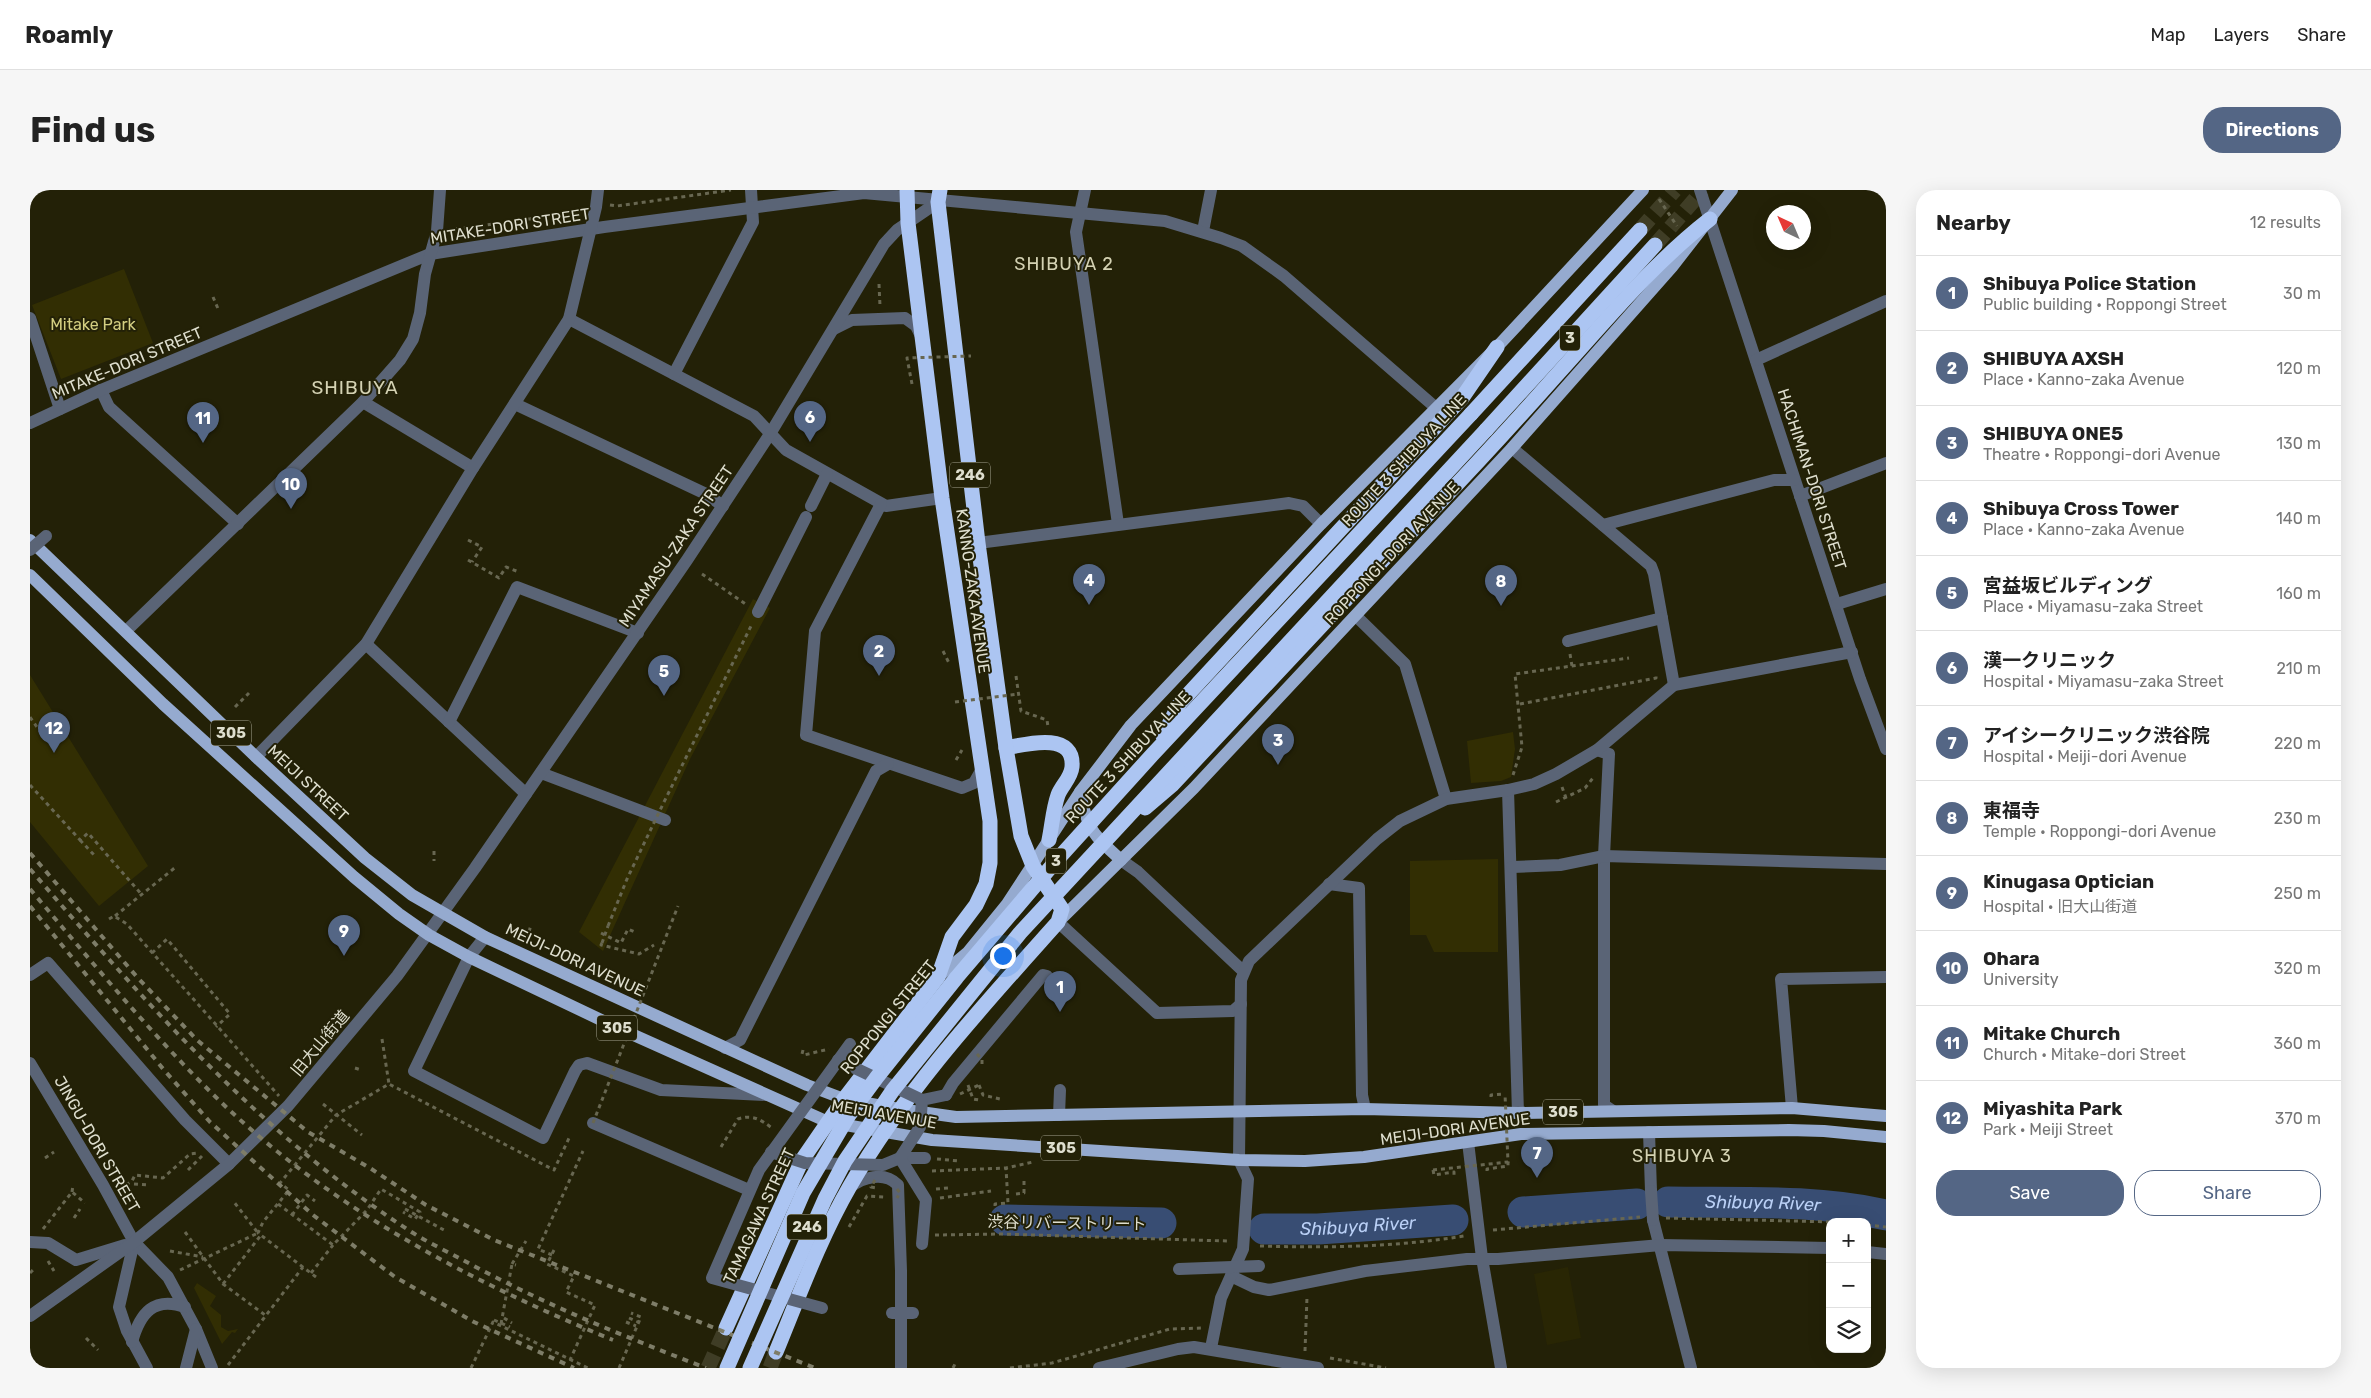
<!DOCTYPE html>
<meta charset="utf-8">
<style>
:root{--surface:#fff;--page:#f6f6f6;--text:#222;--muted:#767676;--line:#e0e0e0;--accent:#546685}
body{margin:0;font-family:Rubik,"Noto Sans JP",sans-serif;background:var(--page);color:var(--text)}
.controls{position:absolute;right:15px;bottom:15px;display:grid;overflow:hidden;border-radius:10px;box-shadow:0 5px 20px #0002}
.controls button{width:45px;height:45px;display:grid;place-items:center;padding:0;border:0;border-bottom:1px solid var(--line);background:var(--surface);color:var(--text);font:25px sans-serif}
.compass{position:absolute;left:1736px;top:15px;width:45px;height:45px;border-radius:50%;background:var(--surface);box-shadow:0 5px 20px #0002;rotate:316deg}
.you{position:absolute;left:972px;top:765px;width:18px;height:18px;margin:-12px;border:4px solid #fff;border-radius:50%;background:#1a73e8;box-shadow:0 0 0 8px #1a73e833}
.badge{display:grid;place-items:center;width:32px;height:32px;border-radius:50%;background:var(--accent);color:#fff;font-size:16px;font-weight:700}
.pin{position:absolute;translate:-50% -41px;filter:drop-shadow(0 1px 2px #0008)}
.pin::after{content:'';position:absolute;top:26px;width:18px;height:15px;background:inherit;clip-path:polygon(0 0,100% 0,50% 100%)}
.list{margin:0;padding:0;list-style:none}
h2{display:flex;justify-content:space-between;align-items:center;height:65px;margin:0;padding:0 20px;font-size:21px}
h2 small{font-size:16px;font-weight:400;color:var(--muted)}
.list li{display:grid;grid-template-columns:32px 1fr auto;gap:15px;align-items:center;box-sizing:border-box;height:75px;padding:0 20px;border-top:1px solid var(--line)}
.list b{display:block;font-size:19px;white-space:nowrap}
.list p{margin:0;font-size:16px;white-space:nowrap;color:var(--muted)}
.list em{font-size:16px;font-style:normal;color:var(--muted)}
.actions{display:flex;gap:10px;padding:15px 20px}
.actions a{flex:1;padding:11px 0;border:1px solid var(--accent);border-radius:20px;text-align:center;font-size:18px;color:var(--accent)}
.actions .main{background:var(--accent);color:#fff}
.icon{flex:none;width:28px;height:28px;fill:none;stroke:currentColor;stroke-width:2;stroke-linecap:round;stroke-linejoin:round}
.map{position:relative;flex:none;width:1856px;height:1178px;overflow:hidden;border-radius:20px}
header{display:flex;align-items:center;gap:30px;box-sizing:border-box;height:70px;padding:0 25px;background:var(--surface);border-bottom:1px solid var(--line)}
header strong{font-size:24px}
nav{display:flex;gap:28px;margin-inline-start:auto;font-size:18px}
.intro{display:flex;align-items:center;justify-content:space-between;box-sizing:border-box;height:120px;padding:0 30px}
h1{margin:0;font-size:35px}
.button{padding:12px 22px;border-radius:20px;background:var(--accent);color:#fff;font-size:18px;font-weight:700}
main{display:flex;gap:30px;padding:0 30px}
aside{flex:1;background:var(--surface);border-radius:20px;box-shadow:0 5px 20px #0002}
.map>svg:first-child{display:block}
.built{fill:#292604}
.green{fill:#322e03}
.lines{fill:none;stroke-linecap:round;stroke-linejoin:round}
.river{stroke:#384d73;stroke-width:31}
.highway-tunnel{stroke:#3f3d25;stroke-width:15;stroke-dasharray:15 8;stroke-linecap:butt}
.path{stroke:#686751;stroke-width:3;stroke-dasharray:4 4;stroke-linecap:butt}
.minor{stroke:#5a6476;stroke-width:12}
.major{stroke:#95aacf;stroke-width:12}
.highway{stroke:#acc5f2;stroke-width:15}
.rail{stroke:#7e7d68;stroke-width:4;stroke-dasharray:6 6;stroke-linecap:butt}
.path-bridge{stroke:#686751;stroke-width:3;stroke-dasharray:4 4;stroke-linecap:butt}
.minor-bridge{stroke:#5a6476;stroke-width:12}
.highway-bridge{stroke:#acc5f2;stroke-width:15}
.labels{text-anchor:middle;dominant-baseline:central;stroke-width:4;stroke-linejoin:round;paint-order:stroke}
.shield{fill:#232107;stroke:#a6a592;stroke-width:1}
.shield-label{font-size:15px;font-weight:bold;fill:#dedece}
.street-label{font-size:16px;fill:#dedece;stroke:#232107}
.park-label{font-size:16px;fill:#d3ce81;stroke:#232107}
.neighbourhood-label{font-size:18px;letter-spacing:1px;fill:#d4d2b3;stroke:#232107}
.water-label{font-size:18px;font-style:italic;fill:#bad0f6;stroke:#232107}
.quarter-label{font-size:19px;letter-spacing:1px;fill:#d4d2b3;stroke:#232107}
</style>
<header>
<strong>Roamly</strong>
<nav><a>Map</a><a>Layers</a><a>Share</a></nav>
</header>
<div class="intro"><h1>Find us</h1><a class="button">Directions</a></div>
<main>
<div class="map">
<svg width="1856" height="1178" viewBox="0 0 1856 1178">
<rect width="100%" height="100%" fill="#232107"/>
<path class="built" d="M1538,1077L1551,1148L1517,1155L1504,1084Z"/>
<g class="green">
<path d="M94,79L123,153L31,189L2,115Z"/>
<path d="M723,409L740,418L660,569L573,761L549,742Z"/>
<path d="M0,485L118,676L69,716L0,632Z"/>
<path d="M1483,542L1485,559L1481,587L1471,591L1441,593L1437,551Z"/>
<path d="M1468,669V762H1404L1396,745H1380V671Z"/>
<path d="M167,1093L186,1106L180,1116L191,1125V1137L198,1141L208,1139L205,1143L202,1142L192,1154L164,1098Z"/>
</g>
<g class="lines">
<g class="river">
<path id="s1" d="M1638,1012C1711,1013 1785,1009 1856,1025"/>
<path d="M1493,1022L1607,1014"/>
<path d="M975,1030L1131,1033"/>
<path id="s2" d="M1234,1039H1288L1423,1030"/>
</g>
<g class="highway-tunnel">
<path d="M1610,40L1645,0"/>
<path d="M1625,55L1673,0"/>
<path d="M678,1178L696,1138"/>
<path d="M740,1178L746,1162"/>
</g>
<g class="path">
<path d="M1629,9L1647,36"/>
<path d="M580,15L587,16L701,0"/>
<path d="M426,39L551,22"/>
<path d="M849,94L850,116"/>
<path d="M183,107L189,121"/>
<path d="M438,350L452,357L442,372"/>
<path d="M438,370L469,388L476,377L489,382"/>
<path d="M672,384L717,415"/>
<path d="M913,461L920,475"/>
<path d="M1540,464L1542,476"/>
<path d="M986,486L991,521L1017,530L1018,537"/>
<path d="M1490,514L1626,488V484"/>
<path d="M205,517L219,503"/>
<path d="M0,527L18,553"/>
<path d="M926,570L932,560"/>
<path d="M1483,585L1492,557L1485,484L1599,468"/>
<path d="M0,595L50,650L58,643L112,705"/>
<path d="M1532,597L1536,608"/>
<path d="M634,612L722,434"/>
<path d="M1526,612L1555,598L1563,588"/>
<path d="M50,650L65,666"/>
<path d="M404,661V671"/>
<path d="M85,726L147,676"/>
<path d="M79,729L84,726L97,734L249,906"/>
<path d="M578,736L597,689L620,641"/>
<path d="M494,743L498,745L501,735"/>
<path d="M571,743L591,753L598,739L605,742"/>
<path d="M572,753L571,755L609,764L624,755"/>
<path d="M122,763L137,749L200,824L186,837"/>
<path d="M352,849L359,894"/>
<path d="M773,860L772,864L774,865L799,859"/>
<path d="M325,878L331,880"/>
<path d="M938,895L943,909L949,910"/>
<path d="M949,895L953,905L970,909"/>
<path d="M1461,907V905L1474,904"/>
<path d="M293,914L332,945"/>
<path d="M691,957L708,929C723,924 731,930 742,938"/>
<path d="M15,968L24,962"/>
<path d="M907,969L929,971"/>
<path d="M158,980L172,966"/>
<path d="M1403,980L1404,985L1424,982V987"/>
<path d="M902,981L976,978L1003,972"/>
<path d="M1457,981V979L1478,976V972"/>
<path d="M104,994L118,995"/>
<path d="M96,995L102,991L105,985L133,988L160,964L169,963"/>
<path d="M906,999L918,998"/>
<path d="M42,1002L43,995"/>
<path d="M986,1004L994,1003V988"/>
<path d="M910,1008L961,1001"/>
<path d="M248,1014L303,1055L337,1020L351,999L390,1022L385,1029L373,1022"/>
<path d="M965,1016V1014L978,1013L976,978"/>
<path d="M375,1019L414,1040"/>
<path d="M262,1025L277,1005L285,1011"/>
<path d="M44,1028L50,1019"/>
<path d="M1636,1028L1805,1032"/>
<path d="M1837,1035L1856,1037"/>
<path d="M819,1037L837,1006L854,1007"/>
<path d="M13,1039L42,1002L55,1013"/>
<path d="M1463,1040L1610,1027"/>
<path d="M155,1042L193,1094L235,1125"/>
<path d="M905,1045L971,1044L1197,1051"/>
<path d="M1230,1056C1299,1058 1366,1057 1434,1046"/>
<path d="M524,1060L517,1074L544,1086L536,1102L565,1115L540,1170"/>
<path d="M140,1061L173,1067"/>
<path d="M522,1065L508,1059L553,961"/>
<path d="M18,1071L24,1081"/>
<path d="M482,1074L496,1051"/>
<path d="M150,1080L228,1043L204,1012"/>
<path d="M0,1083L3,1080"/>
<path d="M281,1083L303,1055"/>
<path d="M286,1087L228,1043L233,1032L259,1000L250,993L306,925L359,894L524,980L540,946"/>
<path d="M193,1094L231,1045"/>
<path d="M474,1128L482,1133"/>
<path d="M599,1128L608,1132"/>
<path d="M464,1130L480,1137"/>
<path d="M596,1132L606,1136"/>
<path d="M471,1134L482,1074L486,1075"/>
<path d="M56,1148L68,1160"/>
<path d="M1275,1161L1277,1107"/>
<path d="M1300,1168L1356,1178"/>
<path d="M198,1175L273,1077"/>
<path d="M441,1178L463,1132L558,1178"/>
<path d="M589,1178L611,1127L601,1123"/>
<path d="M923,1178L926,1172"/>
<path d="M980,1178L1022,1173L1140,1139L1171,1138"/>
</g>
<g class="minor">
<path d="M1055,0L1046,42L1088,334"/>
<path d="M1670,0L1830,489L1856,559"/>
<path d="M1173,41L1181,0"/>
<path d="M0,128L30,219"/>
<path d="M539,129L724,226L756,260L856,316L912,308"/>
<path d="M804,139L822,130L875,128L886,136L892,148"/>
<path d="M1726,170L1856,111"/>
<path d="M644,184L723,32L721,0"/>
<path d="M71,200L79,217L208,334"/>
<path d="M333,212L443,278"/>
<path d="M485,214L676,304L693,316"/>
<path d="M0,233L71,200L400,64L574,37L834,3L1135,31L1191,48L1212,56L1254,86L1405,217"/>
<path d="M1482,258L1621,376L1624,384L1644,495"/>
<path d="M1770,306L1856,273"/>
<path d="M851,314L785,441L776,545L932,598L944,593L952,579"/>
<path d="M781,316L797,284"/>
<path d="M1573,335L1744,290H1764"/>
<path d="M948,353L1259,313L1273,316L1291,334"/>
<path d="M1807,414L1856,399"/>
<path d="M728,422L776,327"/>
<path d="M1326,426L1375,474L1416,609"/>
<path d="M96,441L333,212L370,170L383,149L390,123L395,84L407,41L410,0"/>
<path d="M1538,451L1632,428"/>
<path d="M336,454L496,604"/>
<path d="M419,532L487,397L608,443"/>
<path d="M1567,560L1579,564L1574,666V915L1583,921"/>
<path d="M226,567L336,454L443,278L539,129L566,17L568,0"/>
<path d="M511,583L635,630"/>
<path d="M1478,600L1488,923"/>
<path d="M1091,670L1108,682L1213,781"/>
<path d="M1482,677L1530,675L1574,666L1856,674"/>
<path d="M1299,694L1329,698L1332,905L1335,919"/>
<path d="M1028,732L1127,823L1203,821L1211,814"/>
<path d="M455,747L439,767L384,881L513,948L545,881L549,875L557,873L631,900L736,905"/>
<path d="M0,785L18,773L155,930L199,974"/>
<path d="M695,858L710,850L846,581L858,574"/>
<path d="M0,873L73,995L104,1052L138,1087L166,1139L182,1178"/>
<path d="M916,905L923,893L1013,785L1017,786"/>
<path d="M1762,918L1751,789L1856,787"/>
<path d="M1029,925L1030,900"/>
<path d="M563,933L719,1000"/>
<path d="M1619,942L1621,1001"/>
<path d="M1438,952L1452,1068L1471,1178"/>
<path d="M819,998C833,987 854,981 868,995L871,1081V1178"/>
<path d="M1623,1030L1661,1178"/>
<path d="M0,1052L18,1053L46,1070L95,1055"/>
<path d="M104,1052L89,1117L97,1141L117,1178"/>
<path d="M1837,1062L1856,1064"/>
<path d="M1201,1086L1224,1097L1239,1100L1335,1081L1437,1069H1468L1631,1055L1800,1058"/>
<path d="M0,1126L104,1052L199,974L258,916L367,786L445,678L657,370L740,244L854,54L867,40L908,12"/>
<path d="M102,1152C110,1123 124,1106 155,1117"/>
<path d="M1181,1158L1191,1108L1213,1059L1218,989L1209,970L1211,790L1219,771L1347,649L1370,631L1416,609L1478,600L1504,594L1526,584L1567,560L1644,495L1822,462"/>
<path d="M156,1178L166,1139"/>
<path d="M1069,1178L1148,1159L1164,1157L1288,1178"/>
</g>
<g class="major">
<path d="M0,350L226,567L335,668L382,705L455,747L777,895L814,909L869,919L926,927L1335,919L1488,923L1762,918L1856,926"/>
<path d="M0,385L133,514L324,687L369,724L399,745L439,767L588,838L798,932L902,950L1209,970L1275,971L1334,967L1491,944L1759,940L1794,941L1856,947"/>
<path d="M1050,602C1057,639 1063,645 1091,670"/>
<path d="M1028,732L1164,598L1482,258L1642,77L1702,0"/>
<path d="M908,787L938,762L977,714L1050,602L1101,535L1291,334L1467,157L1613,0"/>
</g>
<g class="highway">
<path d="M1432,208L1467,157"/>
<path d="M1441,224L1610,40"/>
<path d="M1456,240L1625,55"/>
<path d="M1351,372C1411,313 1467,252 1523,189C1573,134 1621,75 1680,29"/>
<path d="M976,558C996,554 1045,541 1042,577C1041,588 1032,595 1028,605C1023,619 1022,636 1019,650"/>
<path d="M696,1138L772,970L814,909L908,787L922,747L946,715L956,694L960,673V631L912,308L878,33L877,0"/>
<path d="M746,1162C769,1106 790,1048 820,996C877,898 953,816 1028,732L1032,719L1003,676L991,646L976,558L948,353L908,12L910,0"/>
</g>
<g class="rail">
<path d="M0,663L107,787L167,850L278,942L340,978L396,1015L464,1050L785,1178"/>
<path d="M0,679C115,812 231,945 380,1041C397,1052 416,1061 433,1070C511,1113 593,1146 676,1178"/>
<path d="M0,699C62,772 124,848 194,915C306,1021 441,1092 583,1150"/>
<path d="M0,716L134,880L180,932L283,1025L365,1087L444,1132L544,1178"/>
</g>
<g class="path-bridge">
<path d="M882,194L877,168L941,166"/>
<path d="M925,512L989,504"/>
<path d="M620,641L634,612"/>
<path d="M572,753L578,736"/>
<path d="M947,864L952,869V874"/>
<path d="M930,904L949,895"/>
<path d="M563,933L648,716"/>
<path d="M1403,980L1478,972L1475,904"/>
<path d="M845,990L841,997L847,998"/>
<path d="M867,999L870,1003L867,1008"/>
</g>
<g class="minor-bridge">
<path d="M0,360L16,346"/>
<path d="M808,870L892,910"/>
<path d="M741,962L775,973L853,975L870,968H895"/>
<path d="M1621,1001L1623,1030"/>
<path d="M892,1054L896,1010L870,968L890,937L892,910L916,905"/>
<path d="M1149,1079L1229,1076"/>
<path d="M792,1118L682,1088L729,980L820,854"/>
<path d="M862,1123H883"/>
</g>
<g class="highway-bridge">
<path d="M1133,546L1150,513L1432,208"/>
<path d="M1115,618L1142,595L1351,372"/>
<path d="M697,1178L773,1003L819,925L847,887L927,787L1026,671L1122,565L1441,224"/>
<path d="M720,1178L795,1009L815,971L863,900L990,743L1456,240"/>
</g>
</g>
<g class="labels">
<g class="shield">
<rect x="1530" y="135.5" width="20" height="25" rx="4"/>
<rect x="920" y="272.5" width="40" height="25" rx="4"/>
<rect x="181" y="530.5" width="40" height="25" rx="4"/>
<rect x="1016" y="658.5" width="20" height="25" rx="4"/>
<rect x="567" y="825.5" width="40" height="25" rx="4"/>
<rect x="1513" y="909.5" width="40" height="25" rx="4"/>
<rect x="1011" y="945.5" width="40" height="25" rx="4"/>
<rect x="757" y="1024.5" width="40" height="25" rx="4"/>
</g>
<g class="shield-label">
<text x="1540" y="148">3</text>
<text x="940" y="285">246</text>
<text x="201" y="543">305</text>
<text x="1026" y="671">3</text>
<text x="587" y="838">305</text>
<text x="1533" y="922">305</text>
<text x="1031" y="958">305</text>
<text x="777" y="1037">246</text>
</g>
<g class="street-label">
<text transform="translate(480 36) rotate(-9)">MITAKE-DORI STREET</text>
<text transform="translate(97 173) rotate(-23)">MITAKE-DORI STREET</text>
<text transform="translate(1374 270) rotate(-47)">ROUTE 3 SHIBUYA LINE</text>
<text transform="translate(1782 289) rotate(72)">HACHIMAN-DORI STREET</text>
<text transform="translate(646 356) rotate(-56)">MIYAMASU-ZAKA STREET</text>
<text transform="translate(1362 363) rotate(-47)">ROPPONGI-DORI AVENUE</text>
<text transform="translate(943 401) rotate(82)">KANNO-ZAKA AVENUE</text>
<text transform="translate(1098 567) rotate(-47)">ROUTE 3 SHIBUYA LINE</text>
<text transform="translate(278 593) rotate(43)">MEIJI STREET</text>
<text transform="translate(545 770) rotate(25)">MEIJI-DORI AVENUE</text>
<text transform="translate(858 827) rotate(-51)">ROPPONGI STREET</text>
<text transform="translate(290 853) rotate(-50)">旧大山街道</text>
<text transform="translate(854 924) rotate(10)">MEIJI AVENUE</text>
<text transform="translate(1425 939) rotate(-8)">MEIJI-DORI AVENUE</text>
<text transform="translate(67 954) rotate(60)">JINGU-DORI STREET</text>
<text transform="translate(729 1026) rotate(-65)">TAMAGAWA STREET</text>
<text transform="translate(1037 1033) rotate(1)">渋谷リバーストリート</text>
</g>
<g class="park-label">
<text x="63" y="134">Mitake Park</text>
</g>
<g class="neighbourhood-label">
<text x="1034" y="74">SHIBUYA 2</text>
<text x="1652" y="966">SHIBUYA 3</text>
</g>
<g class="water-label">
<text stroke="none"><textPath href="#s1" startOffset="95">Shibuya River</textPath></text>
<text stroke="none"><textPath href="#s2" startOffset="94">Shibuya River</textPath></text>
</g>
<g class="quarter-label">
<text x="325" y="197">SHIBUYA</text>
</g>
</g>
</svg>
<div class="controls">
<button>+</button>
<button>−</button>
<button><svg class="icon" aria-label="layers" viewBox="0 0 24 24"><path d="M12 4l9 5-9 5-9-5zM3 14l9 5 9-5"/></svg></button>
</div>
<svg class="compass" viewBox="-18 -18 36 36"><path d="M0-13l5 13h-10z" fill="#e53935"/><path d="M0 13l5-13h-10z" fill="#767676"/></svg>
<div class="you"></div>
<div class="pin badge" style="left:1030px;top:822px">1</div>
<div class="pin badge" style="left:849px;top:486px">2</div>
<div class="pin badge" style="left:1248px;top:575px">3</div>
<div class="pin badge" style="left:1059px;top:415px">4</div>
<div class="pin badge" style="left:634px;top:506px">5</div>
<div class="pin badge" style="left:780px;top:252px">6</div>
<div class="pin badge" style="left:1507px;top:988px">7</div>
<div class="pin badge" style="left:1471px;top:416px">8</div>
<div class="pin badge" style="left:314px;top:766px">9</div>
<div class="pin badge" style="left:261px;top:319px">10</div>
<div class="pin badge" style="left:173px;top:253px">11</div>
<div class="pin badge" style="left:24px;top:563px">12</div>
</div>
<aside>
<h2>Nearby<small>12 results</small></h2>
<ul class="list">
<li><span class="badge">1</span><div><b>Shibuya Police Station</b><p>Public building · Roppongi Street</p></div><em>30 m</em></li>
<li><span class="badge">2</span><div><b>SHIBUYA AXSH</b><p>Place · Kanno-zaka Avenue</p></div><em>120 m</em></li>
<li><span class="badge">3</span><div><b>SHIBUYA ONE5</b><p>Theatre · Roppongi-dori Avenue</p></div><em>130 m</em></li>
<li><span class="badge">4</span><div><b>Shibuya Cross Tower</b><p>Place · Kanno-zaka Avenue</p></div><em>140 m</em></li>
<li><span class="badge">5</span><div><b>宮益坂ビルディング</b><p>Place · Miyamasu-zaka Street</p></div><em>160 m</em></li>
<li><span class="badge">6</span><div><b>漢一クリニック</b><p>Hospital · Miyamasu-zaka Street</p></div><em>210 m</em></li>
<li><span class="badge">7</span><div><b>アイシークリニック渋谷院</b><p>Hospital · Meiji-dori Avenue</p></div><em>220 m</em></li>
<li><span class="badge">8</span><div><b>東福寺</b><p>Temple · Roppongi-dori Avenue</p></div><em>230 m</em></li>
<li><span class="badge">9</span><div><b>Kinugasa Optician</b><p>Hospital · 旧大山街道</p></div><em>250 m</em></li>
<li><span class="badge">10</span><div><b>Ohara</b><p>University</p></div><em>320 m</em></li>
<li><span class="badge">11</span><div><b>Mitake Church</b><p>Church · Mitake-dori Street</p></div><em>360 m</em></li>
<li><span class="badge">12</span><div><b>Miyashita Park</b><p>Park · Meiji Street</p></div><em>370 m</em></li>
</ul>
<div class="actions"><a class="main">Save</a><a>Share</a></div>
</aside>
</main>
